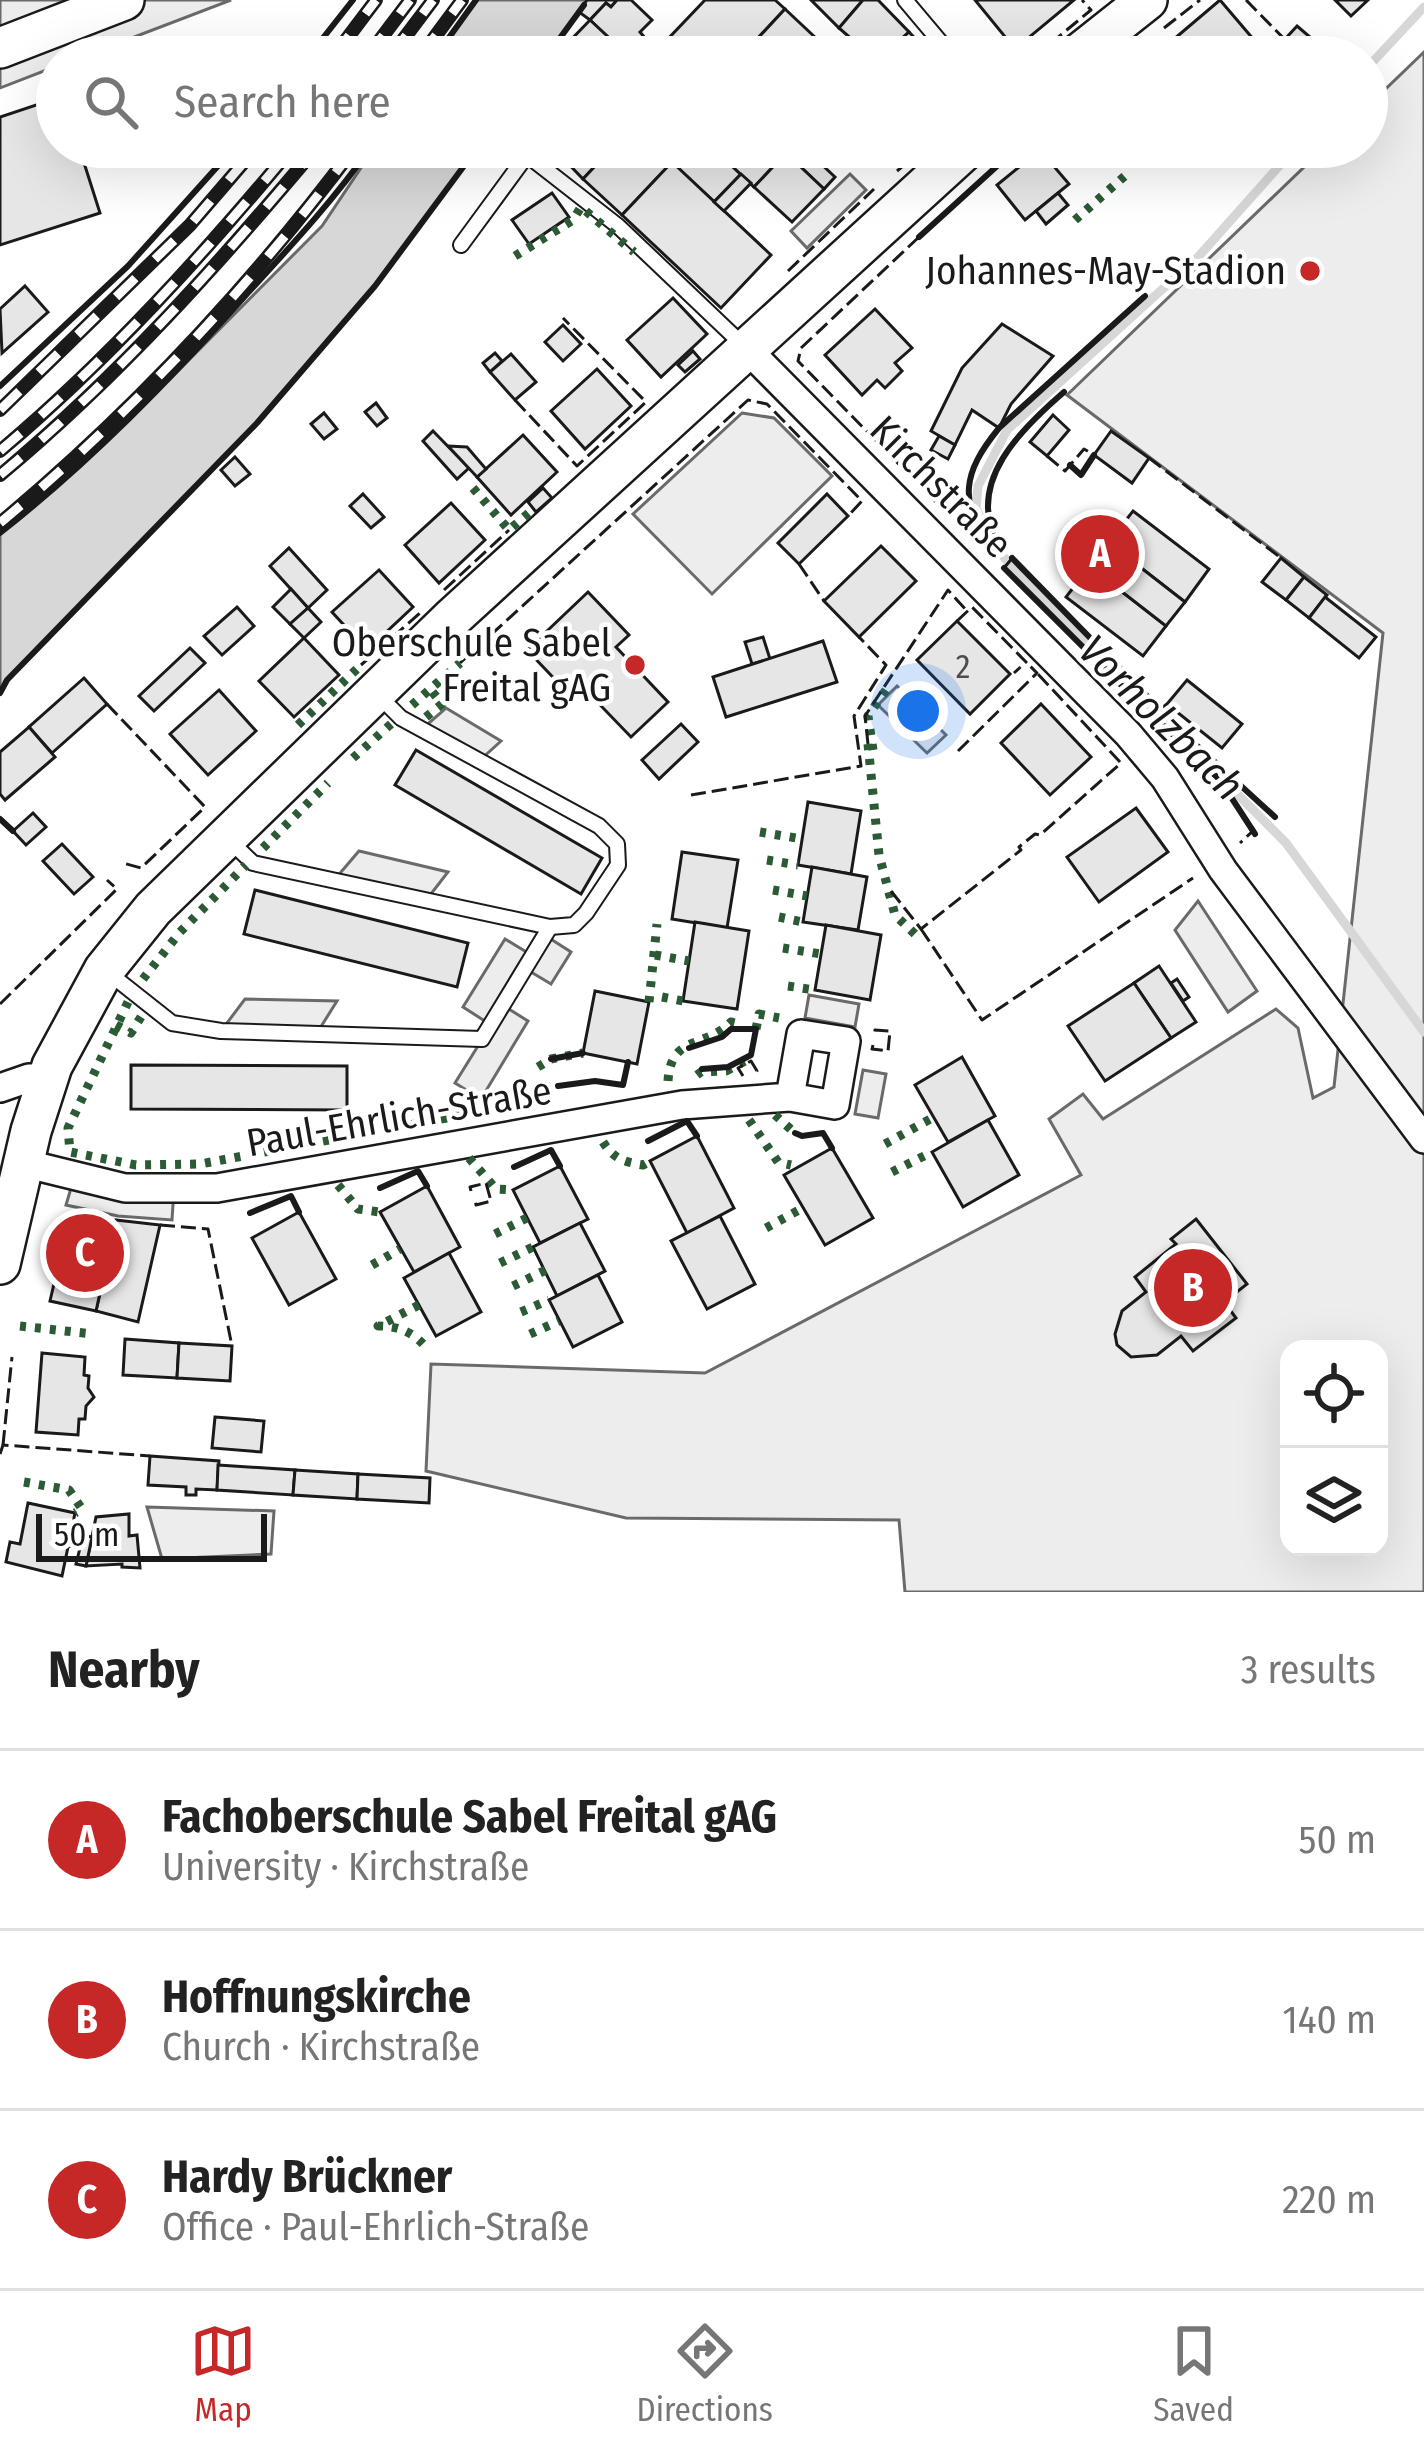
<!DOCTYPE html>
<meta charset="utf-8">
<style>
:root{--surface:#fff;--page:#f6f6f6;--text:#222;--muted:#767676;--line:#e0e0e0;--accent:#c62828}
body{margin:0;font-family:"Fira Sans Condensed",sans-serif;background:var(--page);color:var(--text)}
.controls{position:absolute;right:36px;bottom:36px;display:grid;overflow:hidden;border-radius:24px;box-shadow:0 12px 48px #0002}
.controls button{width:108px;height:108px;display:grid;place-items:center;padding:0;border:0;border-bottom:3px solid var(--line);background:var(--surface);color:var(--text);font:60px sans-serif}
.scale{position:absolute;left:36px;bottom:30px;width:231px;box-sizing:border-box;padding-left:12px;border:6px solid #1a1a1a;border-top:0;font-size:33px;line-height:42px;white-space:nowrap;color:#1a1a1a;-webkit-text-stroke:9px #fff;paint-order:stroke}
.you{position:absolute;left:918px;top:711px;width:42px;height:42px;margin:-30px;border:9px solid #fff;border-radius:50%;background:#1a73e8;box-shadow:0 0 0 18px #1a73e833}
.badge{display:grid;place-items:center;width:78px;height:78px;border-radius:50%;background:var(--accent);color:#fff;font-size:39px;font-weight:700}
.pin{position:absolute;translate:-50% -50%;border:6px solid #fff;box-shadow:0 3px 12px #0006}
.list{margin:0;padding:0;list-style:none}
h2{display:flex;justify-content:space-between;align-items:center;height:156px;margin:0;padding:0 48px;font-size:51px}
h2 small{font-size:39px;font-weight:400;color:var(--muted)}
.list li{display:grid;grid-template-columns:78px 1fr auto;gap:36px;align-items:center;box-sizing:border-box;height:180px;padding:0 48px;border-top:3px solid var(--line)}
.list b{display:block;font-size:45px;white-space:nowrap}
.list p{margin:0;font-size:39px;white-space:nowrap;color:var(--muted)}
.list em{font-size:39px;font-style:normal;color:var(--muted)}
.icon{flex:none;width:66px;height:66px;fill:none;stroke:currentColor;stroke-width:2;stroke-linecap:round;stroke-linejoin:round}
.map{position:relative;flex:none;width:1424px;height:1592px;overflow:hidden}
.search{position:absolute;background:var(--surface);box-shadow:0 12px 48px #0002;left:36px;right:36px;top:36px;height:132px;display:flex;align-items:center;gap:30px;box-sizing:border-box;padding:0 42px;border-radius:66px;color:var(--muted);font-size:45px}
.sheet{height:696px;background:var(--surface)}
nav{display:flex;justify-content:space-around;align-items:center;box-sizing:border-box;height:168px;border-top:3px solid var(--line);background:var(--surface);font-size:33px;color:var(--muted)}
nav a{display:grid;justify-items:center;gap:6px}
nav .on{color:var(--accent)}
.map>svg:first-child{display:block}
.built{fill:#ededed;stroke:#6a6a6a;stroke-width:3;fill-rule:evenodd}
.water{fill:#d7d7d7;stroke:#6a6a6a;stroke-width:3}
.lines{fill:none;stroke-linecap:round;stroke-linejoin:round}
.stream{stroke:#d7d7d7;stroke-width:9}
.building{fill:#e6e6e6;stroke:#1a1a1a;stroke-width:3}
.lane-casing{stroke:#1a1a1a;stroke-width:18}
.street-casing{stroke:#1a1a1a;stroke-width:32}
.secondary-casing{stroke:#1a1a1a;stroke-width:44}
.lane{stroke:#fff;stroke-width:14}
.street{stroke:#fff;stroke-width:27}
.secondary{stroke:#fff;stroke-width:39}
.rail-casing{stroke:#1a1a1a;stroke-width:14}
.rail{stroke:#fff;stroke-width:9;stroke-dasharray:27;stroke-linecap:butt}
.hedge{stroke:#2b5a34;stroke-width:9;stroke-dasharray:6 9;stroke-linecap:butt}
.fence{stroke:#1a1a1a;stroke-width:3;stroke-dasharray:15 6;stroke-linecap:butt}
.wall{stroke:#1a1a1a;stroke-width:6}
.poi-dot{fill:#c62828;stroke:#fff;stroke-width:4.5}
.labels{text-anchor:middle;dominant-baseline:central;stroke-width:9;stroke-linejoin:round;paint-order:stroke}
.number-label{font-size:33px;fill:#4d4d4d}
.poi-label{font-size:39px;fill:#1a1a1a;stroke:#fff;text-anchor:end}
.street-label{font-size:39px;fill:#1a1a1a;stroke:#fff}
.water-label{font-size:42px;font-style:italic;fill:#1a1a1a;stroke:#fff}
</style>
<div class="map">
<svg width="1424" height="1592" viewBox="0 0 1424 1592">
<rect width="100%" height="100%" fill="#fff"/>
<g class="built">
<path d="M0,0H231L82,57H57V66L0,88Z"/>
<path d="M1424,52V1592H905L899,1520L626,1518L426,1471L431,1364L705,1373L1081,1175L1049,1119L1083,1094L1103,1119L1276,1009L1298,1028L1313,1098L1334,1087L1383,633L1067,395L1325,147H1367V107ZM1289,1349H1379V1547H1289Z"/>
<path d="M850,174L866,190L807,248L791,231Z"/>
<path d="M742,413L774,418L832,476L712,594L633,514Z"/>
<path d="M897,686L946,735L927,753L878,705Z"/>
<path d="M446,708L501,741L479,761L422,729Z"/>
<path d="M359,851L448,872L427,899L335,879Z"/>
<path d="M1198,901L1257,991L1228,1012L1175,930Z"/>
<path d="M546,936L571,952L551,984L526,969L504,1006L528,1021L481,1099L455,1083L491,1025L463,1007L505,939L533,956Z"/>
<path d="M809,995L859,1004L855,1027L805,1018Z"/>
<path d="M245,999L337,1001L317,1033L221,1031Z"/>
<path d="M863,1070L886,1074L878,1118L855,1114Z"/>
<path d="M74,1178L174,1189L172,1220L118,1216L66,1205Z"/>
<path d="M147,1507L274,1511L271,1554L162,1559Z"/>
</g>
<g class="water">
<path d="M476,0H587L546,57H436Z"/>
<path d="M375,147H478L375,286L257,423L7,680L0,693V533L44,498L176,373L322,226Z"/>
</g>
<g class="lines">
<g class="stream">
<path d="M1367,68L1424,7"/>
<path d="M1296,147L1199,256L1007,430L978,486L976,508L991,541L1011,566L1286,843L1424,1032"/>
</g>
</g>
<g class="building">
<path d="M587,0H617L611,7L606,3L590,20L579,12Z"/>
<path d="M617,0H631L652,20L640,32L645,38L628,56L590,20L606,3L611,7Z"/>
<path d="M705,0H775L785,9L745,52L750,57H684L666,41Z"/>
<path d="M811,0H863L839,28Z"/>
<path d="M863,0H878L909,32L881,57H872L839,28Z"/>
<path d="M975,0H1074L1015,49Z"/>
<path d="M1220,0L1254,40L1239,54L1241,57H1178L1167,45Z"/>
<path d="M1335,0H1368L1351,16Z"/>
<path d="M785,9L836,57H750L745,52Z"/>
<path d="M590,20L620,48L612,57H577L565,46Z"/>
<path d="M1297,26L1317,43L1306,54L1287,37Z"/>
<path d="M909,32L933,57H881Z"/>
<path d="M645,38L658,50L651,57H612L620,48L628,56Z"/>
<path d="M666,41L684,57H651Z"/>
<path d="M557,42L565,46L577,57H546Z"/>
<path d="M57,98V147H79L100,213L0,245V117Z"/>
<path d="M566,147H613L583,179L559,154Z"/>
<path d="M613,147H656L672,162L622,215L583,179Z"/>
<path d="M656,147H712L741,174L714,202Z"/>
<path d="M712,147H780L786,153L754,187Z"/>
<path d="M791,147H803L835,177L824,189L786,153Z"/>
<path d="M1040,150L1069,184L1025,220L997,185Z"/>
<path d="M786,153L824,189L792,222L754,187Z"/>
<path d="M672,162L771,255L721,308L622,215Z"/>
<path d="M741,174L751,183L724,211L714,202Z"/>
<path d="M552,193L569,217L529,244L512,220Z"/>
<path d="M1058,193L1068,205L1046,224L1036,211Z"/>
<path d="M25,286L48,312L2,353L0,309Z"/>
<path d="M673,298L707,334L661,377L627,340Z"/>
<path d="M875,309L912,348L895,363L902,371L885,388L877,380L862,395L825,355Z"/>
<path d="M1002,324L1053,356L1011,404L999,428L972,410L955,445L931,431L962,368Z"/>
<path d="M563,325L581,344L563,361L545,342Z"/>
<path d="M693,351L700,359L685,372L678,365Z"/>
<path d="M495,353L502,361L490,372L483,363Z"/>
<path d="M511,354L536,382L515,400L490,372Z"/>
<path d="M597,369L631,406L585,449L551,411Z"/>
<path d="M376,403L387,418L377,426L365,412Z"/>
<path d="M324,413L337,429L324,439L311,424Z"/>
<path d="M1053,415L1069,430L1047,456L1030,442Z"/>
<path d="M433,431L469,468L457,479L423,441Z"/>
<path d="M1111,431L1149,458L1132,483L1094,455Z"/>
<path d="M523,435L557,472L511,515L477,477Z"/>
<path d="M939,436L955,445L948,459L931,450Z"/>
<path d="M448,446L467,447L486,469L477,477Z"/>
<path d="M235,457L250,474L235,486L221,470Z"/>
<path d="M543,488L552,498L536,512L528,502Z"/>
<path d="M363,494L384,517L371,528L350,506Z"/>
<path d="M827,494L848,516L799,564L778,543Z"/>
<path d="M451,503L485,540L439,583L405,545Z"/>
<path d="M1133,511L1209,569L1185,602L1140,567L1121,591L1166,626L1143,656L1066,597Z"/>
<path d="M881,546L916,581L859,637L824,601Z"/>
<path d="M289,548L327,590L308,608L270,566Z"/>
<path d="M1281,558L1304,577L1286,600L1262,582Z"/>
<path d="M1140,567L1185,602L1166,626L1121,591Z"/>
<path d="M379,570L413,607L367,650L332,612Z"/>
<path d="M1304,577L1327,595L1309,618L1286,600Z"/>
<path d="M291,589L308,608L290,624L273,607Z"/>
<path d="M588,592L629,635L616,647L668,702L631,737L579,683L568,693L527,650Z"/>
<path d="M1325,597L1376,637L1359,658L1309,618Z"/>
<path d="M237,607L254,626L222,655L204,636Z"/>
<path d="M308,608L321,622L304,638L290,624Z"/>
<path d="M957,621L1010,674L970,714L917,660Z"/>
<path d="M763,637L770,659L752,664L745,642Z"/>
<path d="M304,638L339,675L294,717L259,681Z"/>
<path d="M823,641L837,682L726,717L713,677Z"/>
<path d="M190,648L205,663L154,711L139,696Z"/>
<path d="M84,678L107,704L52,753L29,727Z"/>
<path d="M1187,680L1242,724L1222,748L1167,704Z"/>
<path d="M219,690L256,731L208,775L170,734Z"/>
<path d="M1041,704L1091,757L1050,795L1001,743Z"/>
<path d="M681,724L698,742L659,779L642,760Z"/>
<path d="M29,727L55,757L5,800L0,794V752Z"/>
<path d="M416,750L602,858L581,894L395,785Z"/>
<path d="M808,802L861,811L851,874L798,865Z"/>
<path d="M1136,808L1168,852L1099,902L1067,857Z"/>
<path d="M33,813L46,827L26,845L13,831Z"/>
<path d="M62,844L93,877L74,894L43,861Z"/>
<path d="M682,852L738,860L727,928L672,919Z"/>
<path d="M812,867L867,877L858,930L803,922Z"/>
<path d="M255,890L468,943L457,987L244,934Z"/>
<path d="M695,922L749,931L737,1009L683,1001Z"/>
<path d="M826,925L881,935L870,1000L815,990Z"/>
<path d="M1159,966L1196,1022L1171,1038L1134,983Z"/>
<path d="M1177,979L1189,997L1183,1001L1171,983Z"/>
<path d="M1134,983L1171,1038L1105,1081L1068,1026Z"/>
<path d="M595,991L649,1002L637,1064L583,1053Z"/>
<path d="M962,1057L995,1116L948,1142L915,1085Z"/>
<path d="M131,1065L347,1066V1110L131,1109Z"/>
<path d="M988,1120L1019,1175L963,1207L932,1152Z"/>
<path d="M697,1136L734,1208L687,1233L650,1161Z"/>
<path d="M832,1148L873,1218L825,1245L784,1175Z"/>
<path d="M560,1166L588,1219L540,1243L513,1190Z"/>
<path d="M427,1186L460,1247L414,1272L380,1212Z"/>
<path d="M299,1212L336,1279L289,1305L252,1238Z"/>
<path d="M720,1216L755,1284L707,1309L671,1241Z"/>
<path d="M1196,1219L1247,1284L1224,1302L1236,1318L1193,1351L1181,1336L1157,1355L1131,1357L1117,1345L1115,1334L1122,1311L1146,1292L1135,1277L1176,1244L1171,1239Z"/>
<path d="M116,1220L160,1225L138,1322L96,1311Z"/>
<path d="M580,1223L605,1271L557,1296L533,1247Z"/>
<path d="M68,1224L113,1234L96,1311L50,1301Z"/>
<path d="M449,1253L481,1312L436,1336L404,1278Z"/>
<path d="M598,1275L622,1322L573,1347L549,1300Z"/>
<path d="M125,1339L179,1343L177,1378L123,1375Z"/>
<path d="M179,1343L232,1346L230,1381L177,1378Z"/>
<path d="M42,1353L85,1357L84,1375L89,1376L88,1388L94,1397L86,1406L85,1419H79L78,1435L36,1432Z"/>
<path d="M215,1417L264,1421L261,1452L212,1448Z"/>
<path d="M150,1456L219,1461L217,1490L196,1489V1495H186V1487L148,1485Z"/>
<path d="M218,1465L295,1470L293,1495L217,1490Z"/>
<path d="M295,1470L358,1474L357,1499L293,1495Z"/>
<path d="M358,1474L430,1478L429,1503L357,1499Z"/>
<path d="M28,1503L75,1513L62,1576L6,1562L10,1542L20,1544Z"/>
<path d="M129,1514V1536L137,1535L140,1568L122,1567V1564L86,1566L96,1517Z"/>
<path d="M71,1533L92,1537L86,1566L76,1564L80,1548L68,1546Z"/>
</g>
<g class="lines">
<defs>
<g id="lane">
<path d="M905,0L953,57"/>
<path d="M461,245L527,155L618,226L744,346"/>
<path d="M378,695L401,718L599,826L617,844L618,865L586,913L574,925L550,927"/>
<path d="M105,970L172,1023L221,1031L482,1039L550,927L253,863L228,839"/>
</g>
<g id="street">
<path d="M748,350L1128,734L1165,778L1223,870L1424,1139"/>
<path d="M0,1088L29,1078H47"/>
<path d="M23,1163L125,1188H217L682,1105L790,1097L835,1105L846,1041L801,1034L790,1097"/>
</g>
<g id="secondary">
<path d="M0,48L124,0"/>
<path d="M1075,57L1147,0"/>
<path d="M0,1264L31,1131L52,1066L104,970L153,909L451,619L968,147"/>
</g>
</defs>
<use href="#lane" class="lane-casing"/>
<use href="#street" class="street-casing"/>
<use href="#secondary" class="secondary-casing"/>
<use href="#lane" class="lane"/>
<use href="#street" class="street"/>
<use href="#secondary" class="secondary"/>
<defs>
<g id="rail">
<path d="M333,57L376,0"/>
<path d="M367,57L410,0"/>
<path d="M390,57L433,0"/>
<path d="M420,57L462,0"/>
<path d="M0,410L190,225L257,147"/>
<path d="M0,451C108,360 203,255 293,147"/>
<path d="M0,475C118,377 219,264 317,147"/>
<path d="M0,523C134,411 250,287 355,147"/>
</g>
</defs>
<use href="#rail" class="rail-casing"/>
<use href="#rail" class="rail"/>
<g class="hedge">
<path d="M1075,220L1127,174"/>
<path d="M515,256L573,220L581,207L634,252"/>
<path d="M473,488L509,530L530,512"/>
<path d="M412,705L460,663"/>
<path d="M426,717L442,704L430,689"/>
<path d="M298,725L361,665"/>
<path d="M868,744L879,855L895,915L918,937"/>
<path d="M873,750L868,716L890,684"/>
<path d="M353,758L391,724"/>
<path d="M760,832L802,839"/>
<path d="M263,848L328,783"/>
<path d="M767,860L798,865"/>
<path d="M773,890L807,896"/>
<path d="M779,917L803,922"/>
<path d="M783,948L821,954"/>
<path d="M655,955L689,961"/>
<path d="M143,979L180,932L246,865"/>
<path d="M788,986L815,990"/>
<path d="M662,997L683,1001"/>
<path d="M128,1002L68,1128L70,1152L136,1165L200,1164L506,1107"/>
<path d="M649,1002L657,924"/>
<path d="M116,1025L131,1033L144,1012"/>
<path d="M756,1029L759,1014L779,1018"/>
<path d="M538,1067L551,1059L583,1053"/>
<path d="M697,1075L701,1072L726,1071L751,1058"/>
<path d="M668,1081C671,1034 704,1049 731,1022L740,1024"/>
<path d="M775,1115L795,1133"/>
<path d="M749,1120L778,1162L791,1165"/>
<path d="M603,1142C614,1159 624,1162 643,1165L650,1161"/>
<path d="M885,1144L934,1117"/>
<path d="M469,1158L496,1189L513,1190"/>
<path d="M892,1172L932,1152"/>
<path d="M338,1185L358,1209L380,1212"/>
<path d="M766,1228L799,1210"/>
<path d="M495,1234L527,1218"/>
<path d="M500,1263L533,1247"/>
<path d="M372,1265L400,1249"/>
<path d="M513,1286L546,1270"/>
<path d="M419,1305L378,1326C397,1326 411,1331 424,1345"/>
<path d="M521,1312L549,1300"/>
<path d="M20,1326L93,1334"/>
<path d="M530,1334L559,1321"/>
<path d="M24,1482L69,1490L82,1509L75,1513"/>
</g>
<g class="fence">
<path d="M1246,0L1302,57"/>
<path d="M1164,28L1200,0"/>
<path d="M1034,57L1091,10L1082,0"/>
<path d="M897,171L926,147"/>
<path d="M919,237L801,348L798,361L977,544L987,549L1001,539"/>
<path d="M788,271L874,189"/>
<path d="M515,400L577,466L646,402L563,318"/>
<path d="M1047,456L1065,471L1084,449L1094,455"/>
<path d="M1149,458L1281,558"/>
<path d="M1014,556L1004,568L1143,707L1153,697"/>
<path d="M799,564L824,601"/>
<path d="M444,590L509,530"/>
<path d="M957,621L972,607L1026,662L1014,673"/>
<path d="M460,663L748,400L767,404L862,501L848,516"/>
<path d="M361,665L420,613"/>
<path d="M107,704L205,807L141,868L123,863"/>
<path d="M1167,704L1152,715L1220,780L1254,830L1240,843"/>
<path d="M868,744L865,716L948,590L967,611"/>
<path d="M958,751L1037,673L1026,662"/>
<path d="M691,795L861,766L854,716L886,665L859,637"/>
<path d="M891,891L921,929L1021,850L1019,847L1035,834L1040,835L1121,763L1037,673"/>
<path d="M921,929L982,1020L1193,878"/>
<path d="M0,1004L117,889L107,880"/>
<path d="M873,1045L872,1049L888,1051L890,1031L875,1030L874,1036"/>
<path d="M743,1076L738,1068L751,1061L757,1071L752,1074"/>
<path d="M471,1191L470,1187L486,1183L491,1201L476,1205L475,1199"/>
<path d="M160,1225L208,1229L232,1346"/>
<path d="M3,1445L12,1357"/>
<path d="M0,1454L3,1445L150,1456"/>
</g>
<g class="wall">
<path d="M552,49L584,5"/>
<path d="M308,57L353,0"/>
<path d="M435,57L476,0"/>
<path d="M919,237L1018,147"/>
<path d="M0,386L128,266L235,147"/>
<path d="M1070,465L1081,475L1094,455"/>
<path d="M0,533C90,462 170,380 246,295C290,247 334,200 371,147"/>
<path d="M997,542C966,482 1021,429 1064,392"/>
<path d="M987,549C961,498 961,475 999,428L1145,296"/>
<path d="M1012,558L1150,699"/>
<path d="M1004,568L1143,707"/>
<path d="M0,693L7,680L257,423L375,286L478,147"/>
<path d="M1158,710L1275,817"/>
<path d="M1152,715L1220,780L1255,834"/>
<path d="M0,819L13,831"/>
<path d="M689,1048L722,1037L731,1029H756L751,1055L728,1067L702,1069"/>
<path d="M551,1059L583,1053"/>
<path d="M558,1086L595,1081L623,1085L628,1062"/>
<path d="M795,1133L802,1136L823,1133L832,1148"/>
<path d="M648,1141L687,1121L697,1136"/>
<path d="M514,1167L551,1150L560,1166"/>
<path d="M380,1188L418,1171L427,1186"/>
<path d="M250,1213L291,1196L299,1212"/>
</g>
</g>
<g class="poi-dot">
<circle cx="1310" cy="271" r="12"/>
<circle cx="635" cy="665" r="12"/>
</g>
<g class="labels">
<g class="number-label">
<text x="963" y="667">2</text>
</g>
<g class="poi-label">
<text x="1286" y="271">Johannes-May-Stadion</text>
<text x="611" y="643">Oberschule Sabel<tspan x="611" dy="45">Freital gAG</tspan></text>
</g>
<g class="street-label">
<text transform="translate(941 487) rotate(45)">Kirchstraße</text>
<text transform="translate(399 1117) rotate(-10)">Paul-Ehrlich-Straße</text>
</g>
<g class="water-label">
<text transform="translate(1161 718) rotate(45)">Vorholzbach</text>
</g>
</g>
</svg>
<div class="controls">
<button><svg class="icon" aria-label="locate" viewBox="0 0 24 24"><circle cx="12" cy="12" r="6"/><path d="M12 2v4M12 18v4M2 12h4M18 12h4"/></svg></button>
<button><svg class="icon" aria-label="layers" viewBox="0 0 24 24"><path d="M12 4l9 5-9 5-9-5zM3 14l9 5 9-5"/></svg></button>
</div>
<div class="scale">50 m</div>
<div class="you"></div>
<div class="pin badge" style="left:1100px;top:554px">A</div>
<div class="pin badge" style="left:1193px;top:1288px">B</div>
<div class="pin badge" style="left:85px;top:1253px">C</div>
<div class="search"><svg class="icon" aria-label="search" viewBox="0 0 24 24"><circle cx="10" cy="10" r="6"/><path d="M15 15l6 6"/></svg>Search here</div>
</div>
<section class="sheet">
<h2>Nearby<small>3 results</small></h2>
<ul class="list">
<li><span class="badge">A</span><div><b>Fachoberschule Sabel Freital gAG</b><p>University · Kirchstraße</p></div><em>50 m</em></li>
<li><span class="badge">B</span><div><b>Hoffnungskirche</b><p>Church · Kirchstraße</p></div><em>140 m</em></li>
<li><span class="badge">C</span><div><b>Hardy Brückner</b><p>Office · Paul-Ehrlich-Straße</p></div><em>220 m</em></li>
</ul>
</section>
<nav>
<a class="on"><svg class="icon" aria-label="map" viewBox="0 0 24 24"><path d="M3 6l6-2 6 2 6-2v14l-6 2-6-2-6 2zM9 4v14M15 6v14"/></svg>Map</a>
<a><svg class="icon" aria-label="directions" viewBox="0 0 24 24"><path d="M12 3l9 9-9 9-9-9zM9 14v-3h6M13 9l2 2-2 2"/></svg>Directions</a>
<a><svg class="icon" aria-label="saved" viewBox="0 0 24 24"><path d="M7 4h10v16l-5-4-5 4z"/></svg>Saved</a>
</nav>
